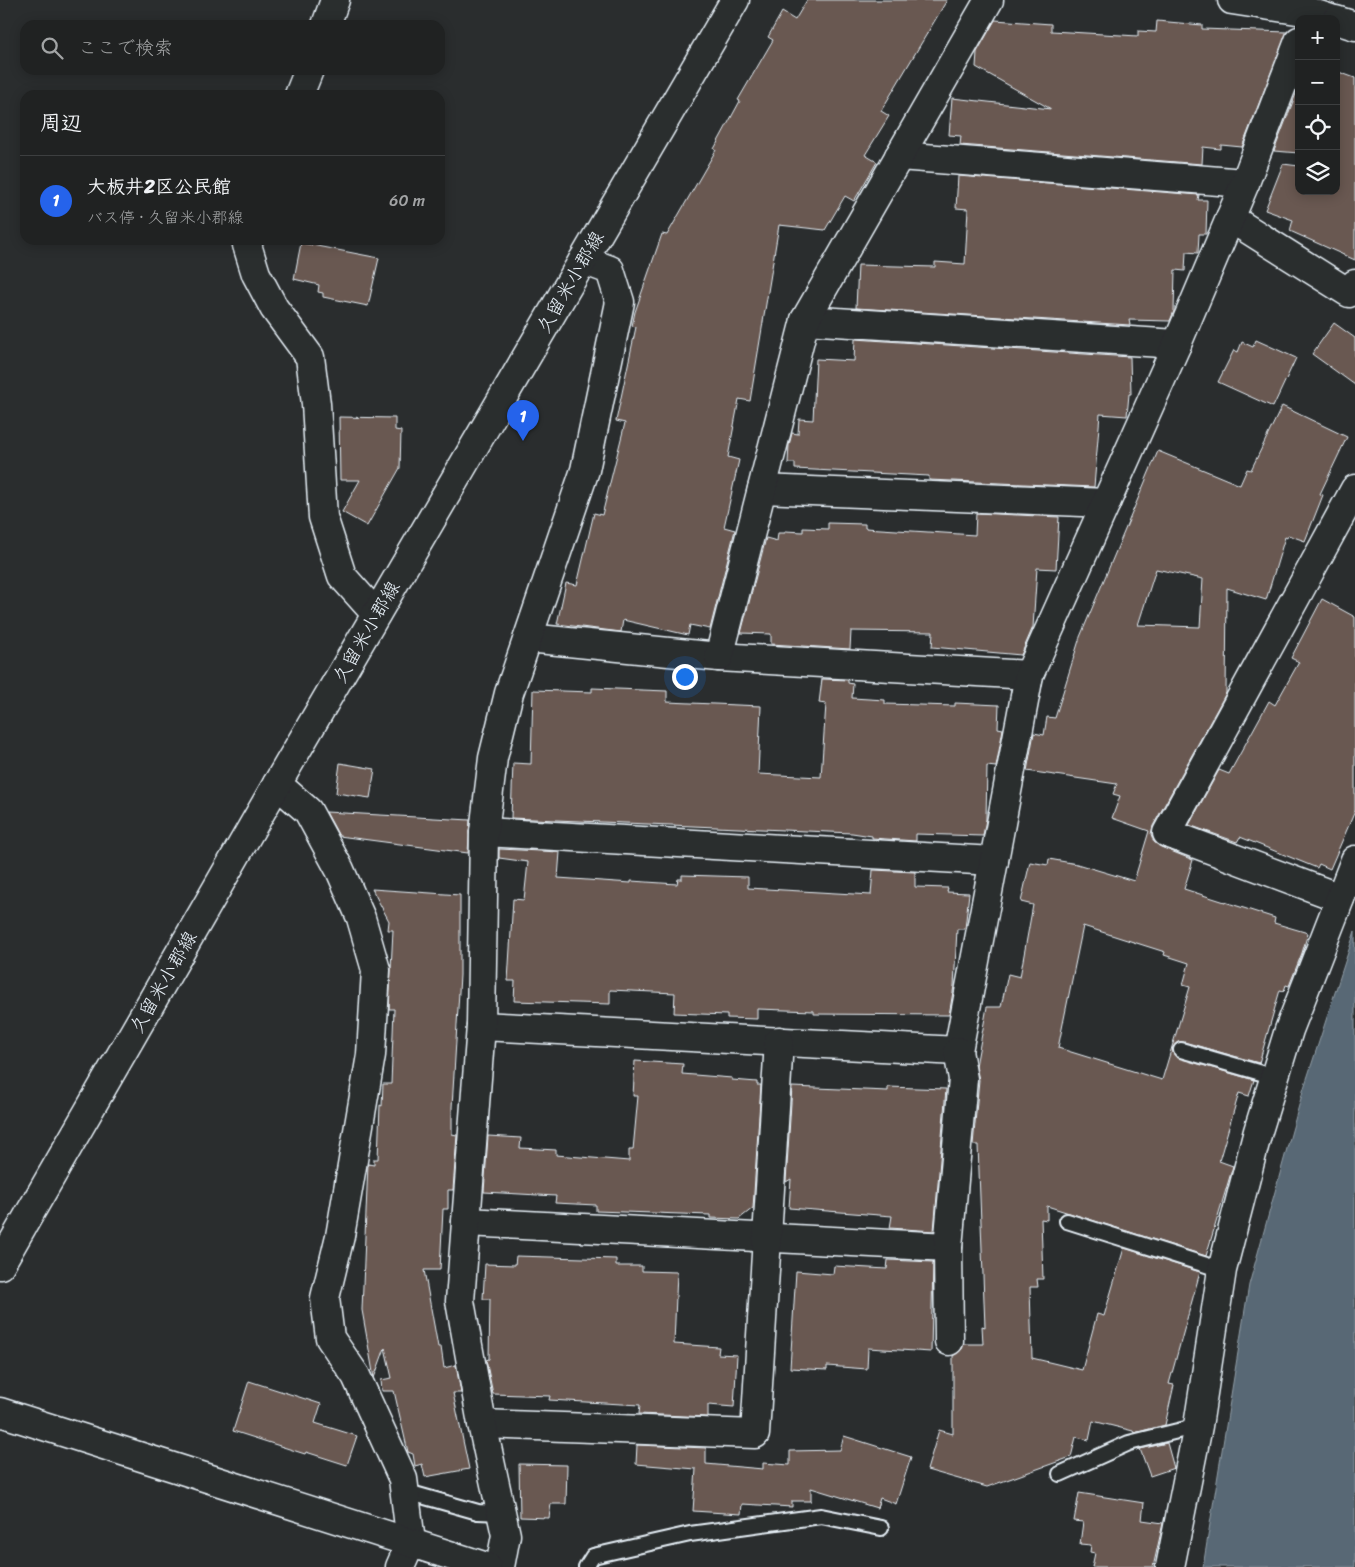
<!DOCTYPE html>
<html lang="ja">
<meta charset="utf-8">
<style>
:root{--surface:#202222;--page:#2d2f2f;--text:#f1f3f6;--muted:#a2a4a5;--line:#3d3f40;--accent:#2563eb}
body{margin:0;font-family:Sriracha,"Klee One",sans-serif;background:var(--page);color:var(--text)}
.controls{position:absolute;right:15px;top:15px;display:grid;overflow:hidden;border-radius:10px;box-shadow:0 2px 12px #0003}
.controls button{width:45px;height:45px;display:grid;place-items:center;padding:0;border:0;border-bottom:1px solid var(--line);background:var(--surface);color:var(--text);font:25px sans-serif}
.you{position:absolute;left:684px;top:676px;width:18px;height:18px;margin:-12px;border:4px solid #fff;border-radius:50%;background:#1a73e8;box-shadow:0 0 0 8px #1a73e833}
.badge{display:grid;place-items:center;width:32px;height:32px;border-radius:50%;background:var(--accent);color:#fff;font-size:16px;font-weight:700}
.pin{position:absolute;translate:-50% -41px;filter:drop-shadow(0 1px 2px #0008)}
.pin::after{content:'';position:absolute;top:26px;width:18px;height:15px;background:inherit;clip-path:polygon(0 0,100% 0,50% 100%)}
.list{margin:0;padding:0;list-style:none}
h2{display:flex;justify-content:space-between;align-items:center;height:65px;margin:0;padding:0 20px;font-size:21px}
h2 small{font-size:16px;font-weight:400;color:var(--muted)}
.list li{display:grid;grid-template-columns:32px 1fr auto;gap:15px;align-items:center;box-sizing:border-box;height:90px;padding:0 20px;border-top:1px solid var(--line)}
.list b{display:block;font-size:19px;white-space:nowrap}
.list p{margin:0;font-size:16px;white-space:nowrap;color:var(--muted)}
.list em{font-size:16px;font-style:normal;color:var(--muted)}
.icon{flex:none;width:28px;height:28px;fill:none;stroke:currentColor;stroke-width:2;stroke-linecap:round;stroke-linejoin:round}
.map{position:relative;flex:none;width:1355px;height:1567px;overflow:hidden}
.search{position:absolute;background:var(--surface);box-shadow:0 2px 12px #0003;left:20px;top:20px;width:425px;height:55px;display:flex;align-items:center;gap:12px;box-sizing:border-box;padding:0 18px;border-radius:15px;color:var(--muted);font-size:19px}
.panel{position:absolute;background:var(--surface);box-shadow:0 2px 12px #0003;left:20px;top:90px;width:425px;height:155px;border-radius:15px}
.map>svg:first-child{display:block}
.water{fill:#586874;stroke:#929fa9}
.building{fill:#695851;stroke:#e8f1f8;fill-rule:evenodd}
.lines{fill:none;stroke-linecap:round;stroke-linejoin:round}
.service-casing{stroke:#e8f1f8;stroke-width:18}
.minor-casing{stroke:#e8f1f8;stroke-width:31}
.tertiary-casing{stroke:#e8f1f8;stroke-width:31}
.primary-casing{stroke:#e8f1f8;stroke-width:31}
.service{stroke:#2a2d2e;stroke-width:14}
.minor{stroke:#2a2d2e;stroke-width:28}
.tertiary{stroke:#2a2d2e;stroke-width:28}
.primary{stroke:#2a2d2e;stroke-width:28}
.labels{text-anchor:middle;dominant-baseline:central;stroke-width:5;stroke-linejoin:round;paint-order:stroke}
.street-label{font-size:19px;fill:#e8f1f8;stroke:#2a2d2e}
</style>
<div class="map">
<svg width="1355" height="1567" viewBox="0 0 1355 1567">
<rect width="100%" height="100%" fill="#2a2d2e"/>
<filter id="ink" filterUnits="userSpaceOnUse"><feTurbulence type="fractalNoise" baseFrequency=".02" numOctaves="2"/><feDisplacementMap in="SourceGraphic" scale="10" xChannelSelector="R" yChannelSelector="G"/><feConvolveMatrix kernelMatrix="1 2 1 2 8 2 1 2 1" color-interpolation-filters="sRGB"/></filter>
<g filter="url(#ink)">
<path class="water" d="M1355,931V1567H1203L1249,1285L1303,1091Z"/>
<g class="building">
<path d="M807,0H947L881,111L889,116L865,155L877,162L854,201L845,196L825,230L779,225L750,401L739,399L728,457L739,460L724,527L735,530L710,629L690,625L688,635L623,620L621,632L557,624L566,583L577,585L594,513L602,515L625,423L616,421L636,327L632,326L635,312L662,234L667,235L716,150L714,149L740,101L738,100L773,40L768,37L782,12L795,20Z"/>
<path d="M995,20L1051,24V31L1138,36V31L1156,32L1157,21L1202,25V29L1287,32L1242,147L1221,145V149L1203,147L1202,164L960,145L961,136L949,135L952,98L1051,109L976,67L977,52Z"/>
<path d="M1336,71L1355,78V260L1290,231L1293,220L1265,210L1283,164L1299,166V191H1336Z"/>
<path d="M1299,86V153L1274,151Z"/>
<path d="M958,176L1199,195L1198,200H1207L1206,234H1199L1198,253L1186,252L1185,271L1175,270L1174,311L1170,321L1129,320L1130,325L856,308L858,265L935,267V262L965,264L968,209L956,208Z"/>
<path d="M301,243L379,258L368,306L323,297V293L318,292L319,285L294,279Z"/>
<path d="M1334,323L1355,338V385L1312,354Z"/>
<path d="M855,339L1130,357L1131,394H1129L1127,416L1100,414L1094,487L929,480V476L795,469V463H788L789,445L792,433L798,434L799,419L813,420L816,359L854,361Z"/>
<path d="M1256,340L1296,358L1273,407L1218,382L1234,350L1238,352L1242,342L1253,347Z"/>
<path d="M1282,406L1347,437L1320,494L1323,495L1305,541L1288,535L1287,538L1285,537L1266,600L1227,588L1226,693L1153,826L1151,834L1154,842L1161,847L1193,860L1184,889L1275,918L1274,923L1308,933L1302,953L1289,986L1286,985L1284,991L1280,990L1259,1063L1183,1042H1178L1173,1047V1053L1179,1058L1254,1080L1249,1096L1239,1093L1219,1161L1233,1166L1206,1256L1047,1206V1220L1041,1219L1043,1279H1037L1038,1287H1030L1032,1358L1082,1370L1097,1314L1104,1316L1124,1248L1200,1272L1169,1384L1174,1385L1165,1425L1134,1433L1133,1431L1093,1421L1089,1440L1076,1437L1071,1457L987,1487L927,1470L939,1430L953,1434V1356L962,1349L964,1344H983L982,1326L985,1327L978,1145H973L979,1080L976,1066L987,1007H1001L1008,974L1020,977L1033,905L1021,902L1030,862L1048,865L1049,859L1077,864L1134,881L1149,831L1112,818L1120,796L1113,794L1117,784L1027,771L1034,733L1044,735L1047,717L1055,718L1080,637L1158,451L1240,485L1247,469L1251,470ZM1156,569L1203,579L1200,627L1138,625ZM1083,926L1165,952L1164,955L1189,963L1183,985L1190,987L1162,1080L1058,1048Z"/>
<path d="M339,417L395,418V430L401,431L400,468L367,526L342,512L360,480H340Z"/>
<path d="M976,513L1059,517L1056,569L1037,568L1033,627L1021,655L932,647L933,632L851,631L850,649L771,644V634L741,633L766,538L777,541L778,533H785V531L803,532V528L828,529V523L865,524V528L975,535Z"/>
<path d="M1322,599L1355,617V811L1330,869L1319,864L1317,868L1240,837L1237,842L1189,825L1219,770L1229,774L1269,701L1275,705L1299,662L1291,658Z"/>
<path d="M822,679L848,680V683L853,684L852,698L885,700V704L955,706V703L999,705L998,728L1003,729L996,767L987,766L986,819L983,836L916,834V841L872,838V836L852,833L511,818L513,763L531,764L533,690L592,692V688L667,691V702L761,706L758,774L821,777L826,704L819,703Z"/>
<path d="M340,763L375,769L370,798L336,793Z"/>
<path d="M326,812L470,820L468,853L339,836Z"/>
<path d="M499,849L560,852L558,878L631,883V881L677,884L678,879H682V875L748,877V888L871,895L873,870L915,872V887L948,888L947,892L969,893L965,929H957L954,986L949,1015L814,1014V1011L757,1009V1019L727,1018V1015L674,1013L675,993L610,990V1004L514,1001L515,981H508L513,899L524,900L528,862L499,858Z"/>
<path d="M372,889L460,895V975L452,1107V1134L457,1135L453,1190H448V1209H443L440,1270H424L438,1347H441L444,1368L456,1365L461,1393H453L469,1469L425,1477L422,1464L415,1466L413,1454L408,1452L394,1391H382L381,1380L392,1378L385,1348L374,1378L362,1310L368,1164L374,1165V1159H378L380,1105L382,1106L383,1084H391L394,1009H389L393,930H388L389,921Z"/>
<path d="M635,1061L683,1064L682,1074L732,1078V1080L757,1082V1085H761L753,1208L739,1219L710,1218V1215L596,1211V1205L555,1203L556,1196L484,1192L488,1136L521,1138L520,1148L556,1150V1155L629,1161V1150H633L638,1096H633Z"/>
<path d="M792,1087L888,1091V1087L946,1089L934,1231L890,1228L892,1216L789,1208L791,1179L786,1182Z"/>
<path d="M516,1256L616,1259V1266H642V1271L677,1272L674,1344L719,1347L718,1354L737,1355L734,1407L708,1405V1417L639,1414L640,1405L549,1400L550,1396L493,1394L486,1360L489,1359L490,1299H483L485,1264L515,1265Z"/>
<path d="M888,1260L933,1262L931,1352L868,1348L867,1369L827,1366V1370L790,1368L796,1271L833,1274L834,1266L887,1269Z"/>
<path d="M249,1381L321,1404L315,1423L357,1436L347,1465L306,1452L305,1454L233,1431Z"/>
<path d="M844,1436L911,1457L896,1504L880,1498L877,1508L811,1488V1501H792V1507L742,1504L741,1514L693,1511L696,1469L636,1464L637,1445L706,1448V1464L763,1469V1463L790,1465V1451L840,1450Z"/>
<path d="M1167,1443L1174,1468L1150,1476L1140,1449Z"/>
<path d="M519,1464L567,1465L566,1504H551L549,1518L520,1517Z"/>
<path d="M1079,1493L1144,1503L1142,1520L1163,1523L1153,1567H1092L1095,1553L1090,1552L1091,1545L1080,1544L1083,1522L1074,1521Z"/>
</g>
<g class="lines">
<defs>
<g id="service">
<path d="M1181,1050L1275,1077"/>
<path d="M1067,1221L1222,1270"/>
<path d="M1060,1474L1129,1443L1198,1426"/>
<path d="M404,1491L478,1512L501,1513"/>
<path d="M586,1567L593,1556L690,1534L821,1516L881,1528"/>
</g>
<g id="minor">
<path d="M1232,0L1310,12L1331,19"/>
<path d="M1336,20L1355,26"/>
<path d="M326,25L335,0"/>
<path d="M299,95L309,70"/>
<path d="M899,156L1245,183"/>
<path d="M1230,218L1349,293L1355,284"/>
<path d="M249,240L247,245L256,274L274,308L310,357L316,404L323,517L342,576L376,614"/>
<path d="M805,320L1177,344"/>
<path d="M762,489L1106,503"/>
<path d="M528,638L719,657L1029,675"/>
<path d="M719,657L805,320L989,0"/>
<path d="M277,784L308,811L340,870L361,918L376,970L371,1055L340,1236L325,1298L330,1338L356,1376L403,1479L411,1542L400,1567"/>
<path d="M484,832L994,861"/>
<path d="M1340,898L1167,833L1355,489"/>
<path d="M481,1026L958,1051L1029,675L1177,344L1245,183L1299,41"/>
<path d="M466,1222L948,1247"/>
<path d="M949,1341L948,1247L963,1079L958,1051"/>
<path d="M482,1424L755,1434L779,1041"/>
<path d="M500,1567L506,1535L482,1424L460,1301L481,1026L484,832L493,758L509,693L585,470L620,302L610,270L583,260"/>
<path d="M1170,1567L1198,1426L1222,1270L1258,1131L1289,1030L1355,860"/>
</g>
<path id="tertiary" d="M0,1412L487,1567"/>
<path id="primary" d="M0,1265L277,784L735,0"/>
</defs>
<use href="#service" class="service-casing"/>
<use href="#minor" class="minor-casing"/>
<use href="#tertiary" class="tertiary-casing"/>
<use href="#primary" class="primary-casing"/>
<use href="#service" class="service"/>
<use href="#minor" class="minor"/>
<use href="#tertiary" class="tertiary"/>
<use href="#primary" class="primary"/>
</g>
</g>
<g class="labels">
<g class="street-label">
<text transform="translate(570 282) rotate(-60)">久留米小郡線</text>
<text transform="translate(366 632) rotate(-60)">久留米小郡線</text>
<text transform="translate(163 982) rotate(-60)">久留米小郡線</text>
</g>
</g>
</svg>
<div class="controls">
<button>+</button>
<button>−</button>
<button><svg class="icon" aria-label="locate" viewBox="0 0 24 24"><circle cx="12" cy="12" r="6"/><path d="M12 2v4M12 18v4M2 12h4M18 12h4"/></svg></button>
<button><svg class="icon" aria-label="layers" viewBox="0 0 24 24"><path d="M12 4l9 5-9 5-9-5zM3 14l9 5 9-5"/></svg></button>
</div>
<div class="you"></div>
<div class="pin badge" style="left:523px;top:441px">1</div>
<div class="search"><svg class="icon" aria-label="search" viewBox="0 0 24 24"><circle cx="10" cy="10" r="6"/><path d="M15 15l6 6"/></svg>ここで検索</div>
<section class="panel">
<h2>周辺<small></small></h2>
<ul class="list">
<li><span class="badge">1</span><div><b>大板井2区公民館</b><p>バス停 · 久留米小郡線</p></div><em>60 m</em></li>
</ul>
</section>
</div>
